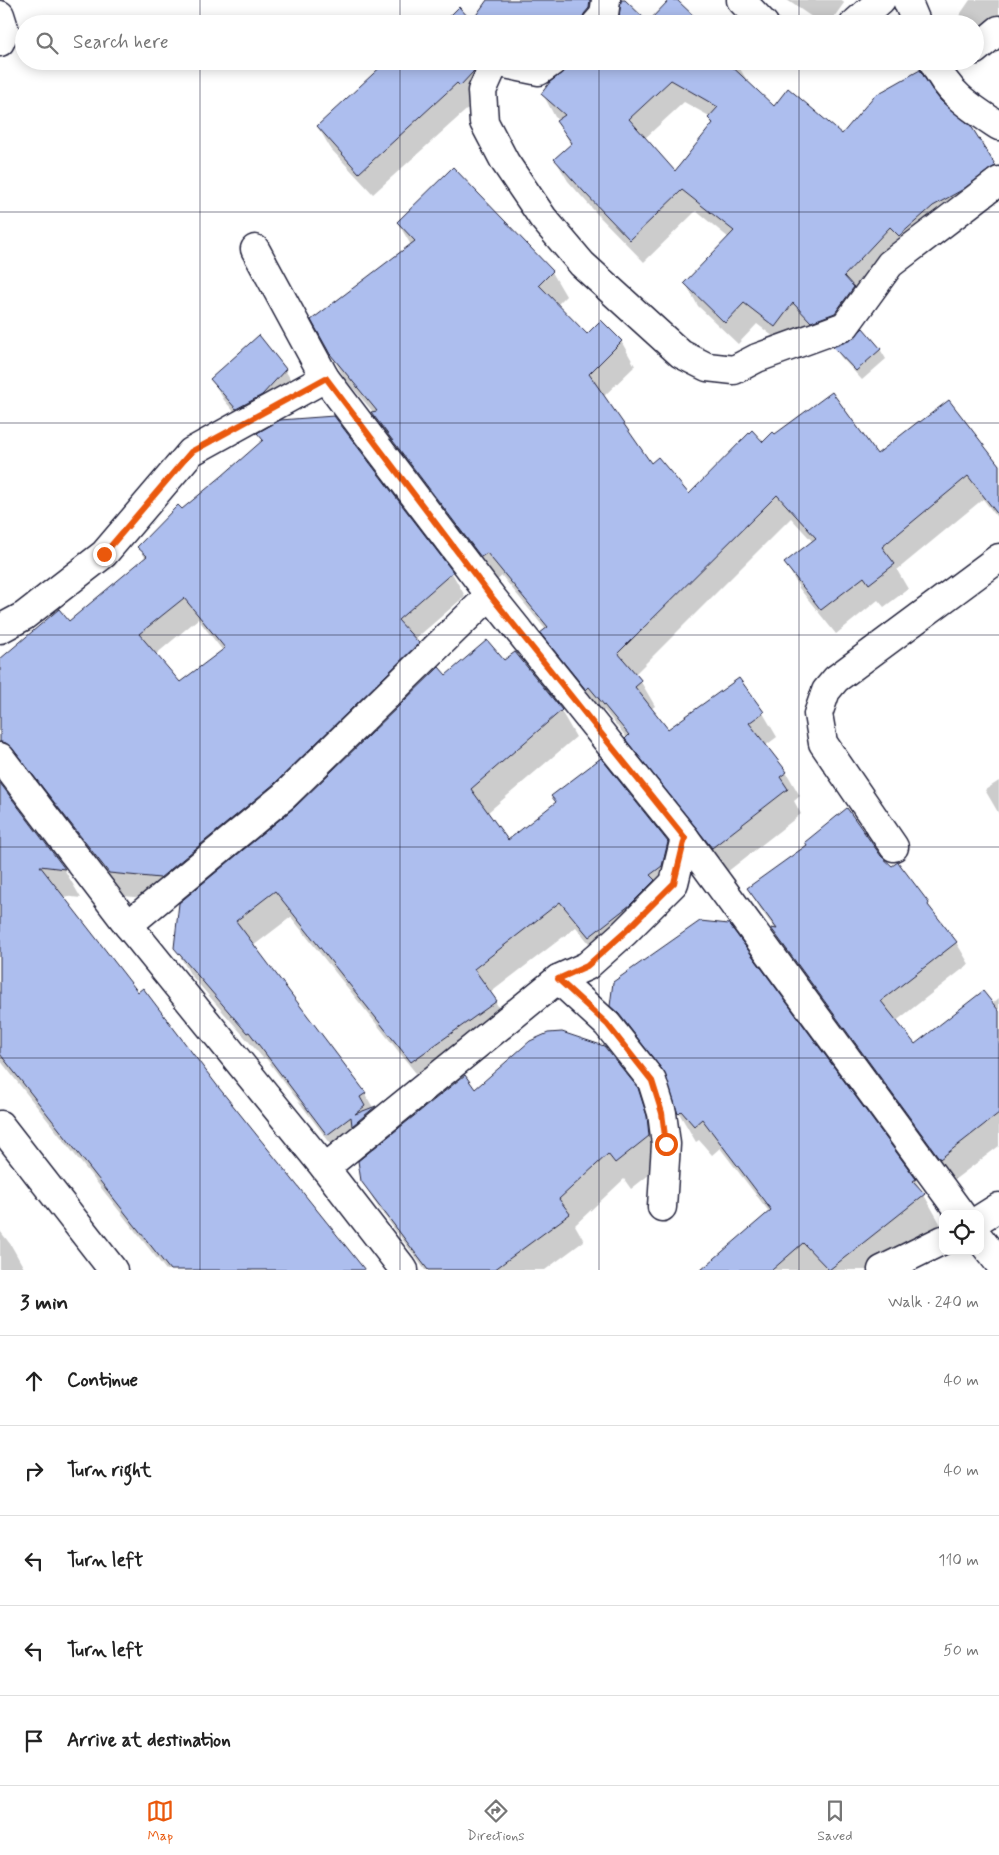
<!DOCTYPE html>
<meta charset="utf-8">
<style>
:root{--surface:#fff;--page:#f6f6f6;--text:#222;--muted:#767676;--line:#e0e0e0;--accent:#ea580c}
body{margin:0;font-family:Mynerve,sans-serif;background:var(--page);color:var(--text)}
.controls{position:absolute;right:15px;bottom:15px;display:grid;overflow:hidden;border-radius:10px;box-shadow:0 2px 12px #0003}
.controls button{width:45px;height:45px;display:grid;place-items:center;padding:0;border:0;border-bottom:1px solid var(--line);background:var(--surface);color:var(--text);font:25px sans-serif}
.stop{position:absolute;width:15px;height:15px;margin:-11px;border:4px solid #ea580c;border-radius:50%;background:#fff}
.stop.end{background:#ea580c;border-color:#fff;box-shadow:0 1px 5px #0008}
.list{margin:0;padding:0;list-style:none}
h2{display:flex;justify-content:space-between;align-items:center;height:65px;margin:0;padding:0 20px;font-size:21px}
h2 small{font-size:16px;font-weight:400;color:var(--muted)}
.list li{display:grid;grid-template-columns:32px 1fr auto;gap:15px;align-items:center;box-sizing:border-box;height:90px;padding:0 20px;border-top:1px solid var(--line)}
.list b{display:block;font-size:19px;white-space:nowrap}
.list em{font-size:16px;font-style:normal;color:var(--muted)}
.icon{flex:none;width:28px;height:28px;fill:none;stroke:currentColor;stroke-width:2;stroke-linecap:round;stroke-linejoin:round}
.map{position:relative;flex:none;width:999px;height:1270px;overflow:hidden}
.search{position:absolute;background:var(--surface);box-shadow:0 2px 12px #0003;left:15px;right:15px;top:15px;height:55px;display:flex;align-items:center;gap:12px;box-sizing:border-box;padding:0 18px;border-radius:28px;color:var(--muted);font-size:19px}
.sheet{height:515px;background:var(--surface)}
nav{display:flex;justify-content:space-around;align-items:center;box-sizing:border-box;height:70px;border-top:1px solid var(--line);background:var(--surface);font-size:14px;color:var(--muted)}
nav a{display:grid;justify-items:center;gap:2px}
nav .on{color:var(--accent)}
.map>svg:first-child{display:block}
.shadow{fill:#0003;fill-rule:evenodd}
.building{fill:#adbeee;stroke:#22223b;fill-rule:evenodd}
.lines{fill:none;stroke-linecap:round;stroke-linejoin:round}
.minor-casing{stroke:#22223b;stroke-width:31}
.tertiary-casing{stroke:#22223b;stroke-width:31}
.minor{stroke:#fff;stroke-width:28}
.tertiary{stroke:#fff;stroke-width:28}
.route{stroke:#ea580c;stroke-width:6}
.grid{fill:none;stroke:#22223b;stroke-width:1;stroke-opacity:0.55}
</style>
<div class="map">
<svg width="999" height="1270" viewBox="0 0 999 1270">
<rect width="100%" height="100%" fill="#fff"/>
<filter id="ink" filterUnits="userSpaceOnUse"><feTurbulence type="fractalNoise" baseFrequency=".02" numOctaves="2"/><feDisplacementMap in="SourceGraphic" scale="10" xChannelSelector="R" yChannelSelector="G"/><feConvolveMatrix kernelMatrix="1 2 1 2 8 2 1 2 1" color-interpolation-filters="sRGB"/></filter>
<g filter="url(#ink)">
<g class="shadow">
<path d="M488,0H607L603,24H444L472,23Z"/>
<path d="M787,0H842L844,3L829,24H822Z"/>
<path d="M970,0H999V41L975,40V24H964L959,16Z"/>
<path d="M407,61H729L739,67L750,86L774,107L843,136L878,93L920,72L932,92L999,173L945,228L825,344L807,324L788,348L757,324L738,344L698,306L686,284L729,238L696,211L644,262L598,215L568,181L555,159L571,145L558,121L559,120L555,117L543,94L569,68L557,70L513,68L373,194L331,149L318,127ZM684,102L711,117L709,119L713,125L675,173L644,139Z"/>
<path d="M453,169L552,272L566,296L557,305L587,336L621,341L635,366L603,397L651,464L688,496L763,444L999,468V520L983,499L897,570L908,589L884,607L878,600L836,634L799,588L786,563L813,542L791,518L635,674L641,682L655,706L651,709L668,730L739,679L763,713L777,737L765,746L786,772L800,796L794,801L801,814L727,872L641,763L627,738L604,710L601,713L556,657L542,633L546,630L502,576L496,581L386,437L374,413L345,379L331,354L411,245L398,223Z"/>
<path d="M259,336L285,370L297,390L249,429L224,400L212,379Z"/>
<path d="M835,347L880,349L886,359L862,380L841,357Z"/>
<path d="M333,417L452,573L465,596L414,640L431,666L173,901L124,896L27,770L17,765L4,742L0,725V660L59,610L69,623L146,559L139,547L263,441L259,434ZM198,619L223,651L180,684L155,655Z"/>
<path d="M504,661L561,711L576,737L487,813L508,842H667L682,869L605,963L576,927L490,993L511,1028L427,1087L291,917L253,946L365,1094L374,1109L376,1108L390,1133L368,1151L364,1144L343,1160L265,1057L263,1058L190,974L175,947L296,808L446,676Z"/>
<path d="M999,781V814L985,790Z"/>
<path d="M0,785L64,869L81,898L62,896L138,993L364,1270H166L0,1060Z"/>
<path d="M880,857L928,904L937,918L956,942L969,964L895,1022L914,1046L992,1004L999,998V1146L954,1180L785,951L773,930H776L761,910L748,888Z"/>
<path d="M611,1005L915,1179L941,1225L883,1270H703L770,1213L720,1148L712,1155L699,1140L696,1142L679,1113L670,1084L638,1044L629,1035Z"/>
<path d="M637,1089L653,1116L664,1163L631,1189L624,1179L575,1225L584,1241L545,1270H425L378,1207L362,1180L475,1091Z"/>
<path d="M0,1231L11,1245L25,1270H0Z"/>
</g>
<g class="building">
<path d="M487,0H590L589,8L584,14L581,24H442L459,7L472,21Z"/>
<path d="M621,0H625L648,22L669,0H677L698,20L695,24H617L619,17Z"/>
<path d="M387,61H478L473,72L460,86L457,83L359,173L317,126Z"/>
<path d="M568,61H726L774,106L788,88L842,134L874,96L920,70L933,91L941,101L971,126L996,166L990,169L962,190L933,206L899,236L890,227L844,276L854,287L835,313L811,322L793,303L775,327L744,303L725,323L684,283L734,231L682,190L630,240L584,192L554,159L572,143L556,121L565,115L541,94L550,82L562,73L567,68ZM671,80L718,107L708,118L713,123L675,171L629,119Z"/>
<path d="M453,167L553,271L539,285L587,334L601,320L622,341L589,374L651,463L658,457L689,494L752,430L763,442L773,432L775,434L832,392L877,454L919,421L920,422L949,400L999,465V516L968,476L882,547L895,564L869,584L864,577L821,610L784,563L816,538L777,495L618,653L642,681L635,687L668,729L739,678L764,712L749,723L787,772L780,777L788,789L712,848L625,739L629,735L589,687L586,690L540,633L548,627L487,553L481,557L371,412L377,411L330,354L311,320L415,241L397,222Z"/>
<path d="M863,328L881,349L856,371L833,347L851,340Z"/>
<path d="M259,335L286,369L262,395L236,409L210,379Z"/>
<path d="M334,416L453,572L398,620L419,643L274,784L160,878L109,873L12,748L6,743L0,742V659L59,609L69,621L147,556L137,547L178,505L182,509L222,476L263,440L257,433L280,420ZM184,598L225,648L180,682L139,634Z"/>
<path d="M487,640L504,660L515,652L562,710L471,789L508,840L556,802L551,796L601,758L668,842L662,866L650,875L655,880L630,905L589,937L560,902L474,969L497,1001L411,1062L275,891L236,921L366,1093L360,1097L365,1106L355,1114L376,1106L352,1126L351,1117L327,1135L249,1032L247,1033L174,948L179,903L295,807L439,667L446,675Z"/>
<path d="M0,783L65,869L40,866L138,992L143,988L219,1088L365,1270H170L0,1054Z"/>
<path d="M847,808L881,856L892,866L898,862L929,903L928,905L957,942L881,1001L915,1044L983,991L999,1011V1113L940,1159L771,928L777,929L747,888L807,845L805,842Z"/>
<path d="M700,921L729,924L916,1179L913,1181L925,1194L829,1270L803,1243L772,1270H701L771,1210L702,1119L694,1126L681,1111L678,1114L664,1072L619,1014L610,1006L613,982Z"/>
<path d="M562,1032L604,1046L638,1088L647,1116L649,1136L615,1163L608,1154L559,1199L570,1214L494,1270H428L361,1181L358,1161L465,1075L475,1089L530,1041L548,1033Z"/>
</g>
<g class="lines">
<defs>
<g id="minor">
<path d="M741,0L764,24"/>
<path d="M907,0L917,24"/>
<path d="M0,15L5,31L0,42"/>
<path d="M596,24L604,15L606,0"/>
<path d="M854,24L881,0"/>
<path d="M975,50L999,30"/>
<path d="M553,61L539,71L495,62L482,91L484,122L505,162L543,218L582,264L681,354L707,367L734,370L757,358L845,326L890,264L999,181"/>
<path d="M933,61C948,94 970,107 999,126"/>
<path d="M490,595L685,838L961,1214"/>
<path d="M0,629L24,616L104,554L191,452L325,378"/>
<path d="M0,757L128,925L325,1168L404,1270"/>
<path d="M894,847L823,743L818,714L826,691L836,679L999,558"/>
<path d="M128,925L284,796L490,595L325,378L255,249"/>
<path d="M558,979L607,1024L652,1081L662,1113L666,1144L662,1207"/>
<path d="M325,1168L558,979L587,966L624,933L674,883L685,838"/>
<path d="M980,1219L999,1207"/>
<path d="M980,1239L999,1263"/>
<path d="M882,1270L943,1240"/>
</g>
<path id="tertiary" d="M0,1125L113,1270"/>
</defs>
<use href="#minor" class="minor-casing"/>
<use href="#tertiary" class="tertiary-casing"/>
<use href="#minor" class="minor"/>
<use href="#tertiary" class="tertiary"/>
</g>
</g>
<g class="lines" filter="url(#ink)">
<path class="route" d="M104,554L191,452L326,378L490,595L685,838L674,883L624,933L587,966L558,979L607,1024L652,1081L662,1113L666,1144"/>
</g>
<path class="grid" d="M200,0V24M400,0V24M599,0V24M799,0V24M200,61V1270M400,61V1270M599,61V1270M799,61V1270M0,212H999M0,423H999M0,635H999M0,847H999M0,1058H999"/>
</svg>
<div class="controls">
<button><svg class="icon" aria-label="locate" viewBox="0 0 24 24"><circle cx="12" cy="12" r="6"/><path d="M12 2v4M12 18v4M2 12h4M18 12h4"/></svg></button>
</div>
<div class="stop" style="left:666px;top:1144px"></div>
<div class="stop end" style="left:104px;top:554px"></div>
<div class="search"><svg class="icon" aria-label="search" viewBox="0 0 24 24"><circle cx="10" cy="10" r="6"/><path d="M15 15l6 6"/></svg>Search here</div>
</div>
<section class="sheet">
<h2>3 min<small>Walk · 240 m</small></h2>
<ul class="list">
<li><svg class="icon" aria-label="ahead" viewBox="0 0 24 24"><path d="M12 20V5M6 11l6-6 6 6"/></svg><div><b>Continue</b></div><em>40 m</em></li>
<li><svg class="icon" aria-label="right" viewBox="0 0 24 24"><path d="M7 20v-9h11M14 6l5 5-5 5"/></svg><div><b>Turn right</b></div><em>40 m</em></li>
<li><svg class="icon" aria-label="left" viewBox="0 0 24 24"><path d="M17 20v-9H6M10 6l-5 5 5 5"/></svg><div><b>Turn left</b></div><em>110 m</em></li>
<li><svg class="icon" aria-label="left" viewBox="0 0 24 24"><path d="M17 20v-9H6M10 6l-5 5 5 5"/></svg><div><b>Turn left</b></div><em>50 m</em></li>
<li><svg class="icon" aria-label="arrive" viewBox="0 0 24 24"><path d="M6 21V4h12l-3 4 3 4H6"/></svg><div><b>Arrive at destination</b></div></li>
</ul>
</section>
<nav>
<a class="on"><svg class="icon" aria-label="map" viewBox="0 0 24 24"><path d="M3 6l6-2 6 2 6-2v14l-6 2-6-2-6 2zM9 4v14M15 6v14"/></svg>Map</a>
<a><svg class="icon" aria-label="directions" viewBox="0 0 24 24"><path d="M12 3l9 9-9 9-9-9zM9 14v-3h6M13 9l2 2-2 2"/></svg>Directions</a>
<a><svg class="icon" aria-label="saved" viewBox="0 0 24 24"><path d="M7 4h10v16l-5-4-5 4z"/></svg>Saved</a>
</nav>
